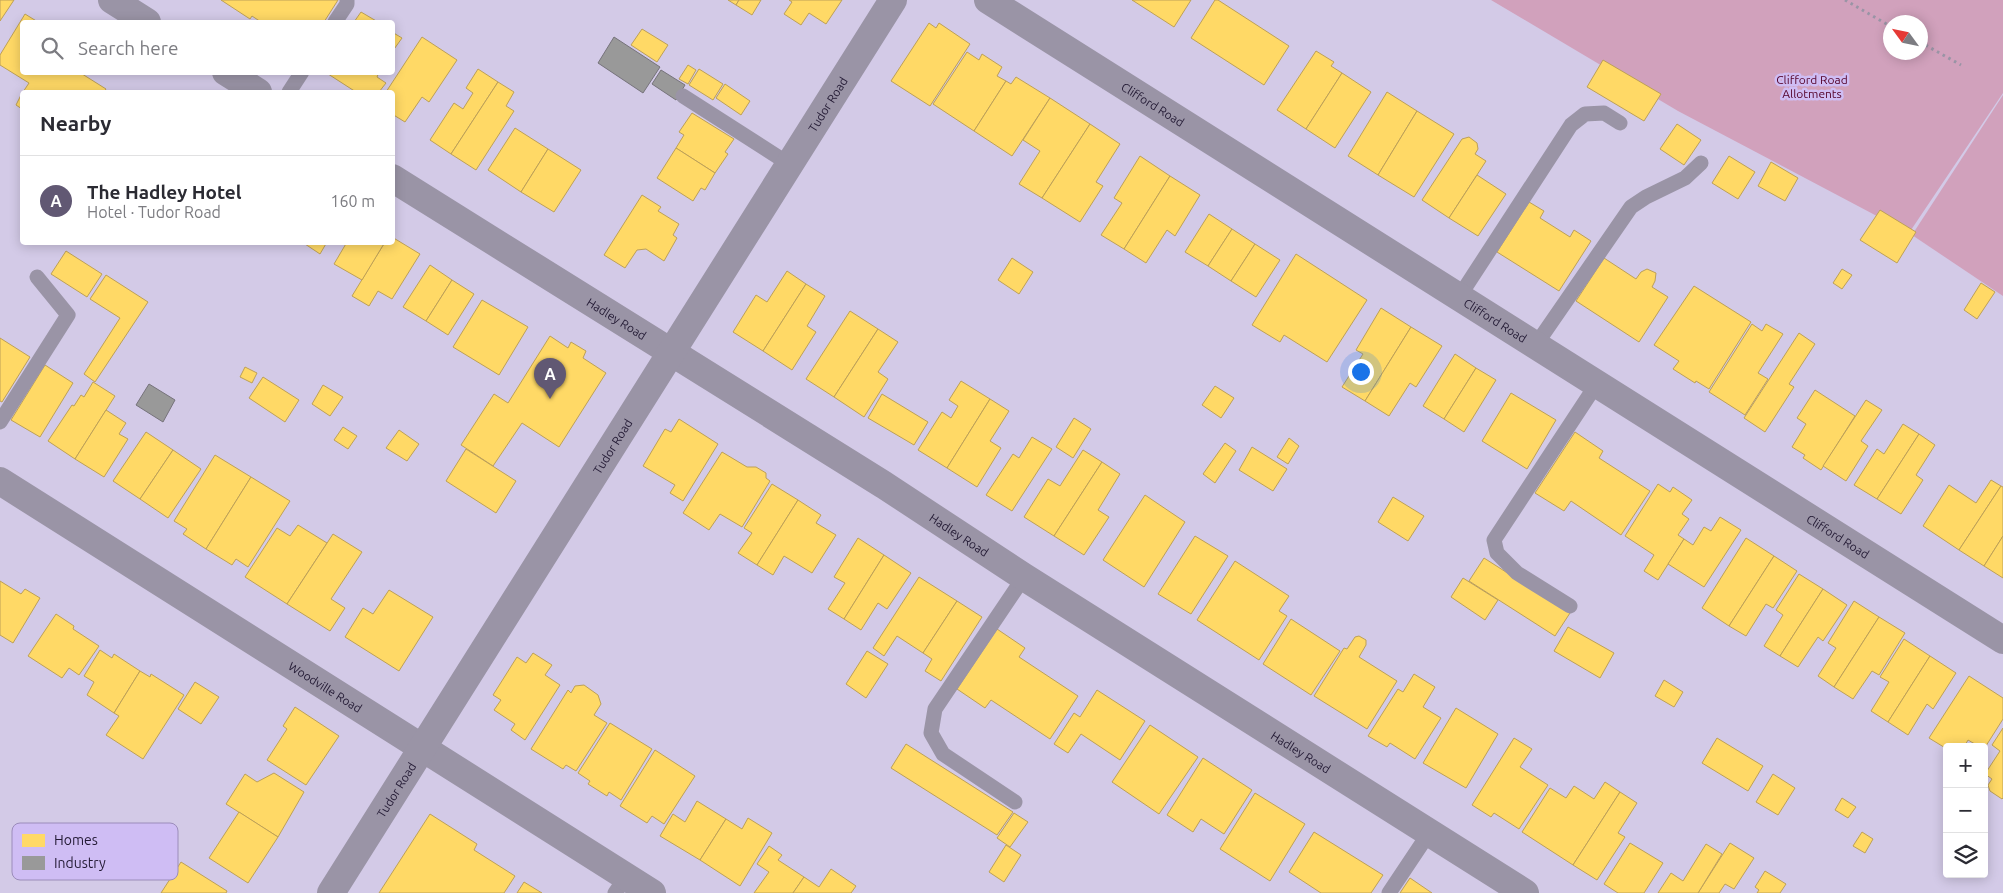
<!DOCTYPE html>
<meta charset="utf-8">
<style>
:root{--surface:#fff;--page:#f2f2f3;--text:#2b2b33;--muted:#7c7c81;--line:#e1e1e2;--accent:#615873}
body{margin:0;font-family:Ubuntu,sans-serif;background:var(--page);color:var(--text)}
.controls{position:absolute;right:15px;bottom:15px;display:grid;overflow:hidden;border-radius:5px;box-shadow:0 2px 12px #0003}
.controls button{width:45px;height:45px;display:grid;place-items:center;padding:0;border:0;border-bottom:1px solid var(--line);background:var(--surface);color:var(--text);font:25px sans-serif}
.compass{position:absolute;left:1883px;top:15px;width:45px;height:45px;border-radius:50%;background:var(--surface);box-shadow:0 2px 12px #0003;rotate:303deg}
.you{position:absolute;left:1360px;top:371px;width:18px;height:18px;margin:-12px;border:4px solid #fff;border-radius:50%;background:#1a73e8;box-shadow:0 0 0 8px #1a73e833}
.badge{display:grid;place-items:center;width:32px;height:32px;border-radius:50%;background:var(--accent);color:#fff;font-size:16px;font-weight:700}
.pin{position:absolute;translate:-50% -41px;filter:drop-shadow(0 1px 2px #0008)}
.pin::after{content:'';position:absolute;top:26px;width:18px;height:15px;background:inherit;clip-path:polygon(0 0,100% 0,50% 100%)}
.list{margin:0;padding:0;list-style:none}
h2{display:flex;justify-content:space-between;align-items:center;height:65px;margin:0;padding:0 20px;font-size:21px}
h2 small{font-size:16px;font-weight:400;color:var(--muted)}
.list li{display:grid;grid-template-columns:32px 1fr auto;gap:15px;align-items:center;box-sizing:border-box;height:90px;padding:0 20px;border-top:1px solid var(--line)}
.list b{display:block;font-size:19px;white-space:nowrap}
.list p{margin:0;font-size:16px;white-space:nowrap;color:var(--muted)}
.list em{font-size:16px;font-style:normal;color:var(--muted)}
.icon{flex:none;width:28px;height:28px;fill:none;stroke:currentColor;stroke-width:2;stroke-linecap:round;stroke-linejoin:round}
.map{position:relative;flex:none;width:2003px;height:893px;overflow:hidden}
.search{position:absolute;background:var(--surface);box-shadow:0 2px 12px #0003;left:20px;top:20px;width:375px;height:55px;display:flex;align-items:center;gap:12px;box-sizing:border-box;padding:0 18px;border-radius:5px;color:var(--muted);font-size:19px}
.panel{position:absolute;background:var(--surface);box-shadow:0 2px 12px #0003;left:20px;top:90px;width:375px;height:155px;border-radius:5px}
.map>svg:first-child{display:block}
.green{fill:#d1a1bc;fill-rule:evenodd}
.homes{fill:#ffd966;stroke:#bda057}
.industry{fill:#999;stroke:#76737b}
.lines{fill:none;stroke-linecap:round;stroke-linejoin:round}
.path{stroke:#9994a5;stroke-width:3;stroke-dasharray:2.5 4;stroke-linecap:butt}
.service{stroke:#9a94a6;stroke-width:15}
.minor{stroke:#9a94a6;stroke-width:28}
.labels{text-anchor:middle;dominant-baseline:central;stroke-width:5;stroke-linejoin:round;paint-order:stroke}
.park-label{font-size:12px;fill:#530128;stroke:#cfbdf4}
.street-label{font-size:12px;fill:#231a34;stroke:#cfbdf4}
.key{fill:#cfbdf4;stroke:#9b8cba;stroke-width:1}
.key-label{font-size:14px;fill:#231a34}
</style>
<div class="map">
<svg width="2003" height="893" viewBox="0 0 2003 893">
<rect width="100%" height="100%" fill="#d3cae7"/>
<g class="green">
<path d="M1491,0H2003V93L1909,233L1678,111ZM1890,22H1920V52H1890Z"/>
<path d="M2003,95V296L1912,235Z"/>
</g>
<g class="homes">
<path d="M0,0H14L0,21Z"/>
<path d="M221,0H338L324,22H261L252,16L250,19Z"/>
<path d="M728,0H739L736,5Z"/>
<path d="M739,0H761L752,15L736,5Z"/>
<path d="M789,0H842L826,24L809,13L801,25L784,14L792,2Z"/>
<path d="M1132,0H1191L1174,27Z"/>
<path d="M1215,0H1218L1289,46L1264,85L1191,38Z"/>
<path d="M361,12L378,22H354Z"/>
<path d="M25,14L38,22H22V72H79L106,89L104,92H23L29,83L0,65V55Z"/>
<path d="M929,23L936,28L939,23L970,44L930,106L891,81Z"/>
<path d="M642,29L668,45L657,62L631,45Z"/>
<path d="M392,32L402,38L392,52Z"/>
<path d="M422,37L457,60L429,102L422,97L405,122L392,114V92H386Z"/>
<path d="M1316,51L1334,62L1331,66L1342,73L1306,129L1277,110Z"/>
<path d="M967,52L979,60L982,54L1002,67L997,76L1006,81L974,131L933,104Z"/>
<path d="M1603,60L1661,94L1644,121L1587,87Z"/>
<path d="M688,65L696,70L688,84L679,79Z"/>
<path d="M478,69L498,82L451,154L430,140L454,103L463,109L473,93L466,88Z"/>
<path d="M699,69L723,84L713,100L689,85Z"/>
<path d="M325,72H379L377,77L386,83L379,92H356Z"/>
<path d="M1342,73L1371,92L1335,148L1306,129Z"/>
<path d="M1016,77L1050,98L1012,156L974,131L1006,81L1011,84Z"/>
<path d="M498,82L514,92L506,106L514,111L476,170L451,154Z"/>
<path d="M725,84L750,101L741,115L716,98Z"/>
<path d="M1387,92L1417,111L1378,175L1348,156Z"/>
<path d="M22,93V109L16,105Z"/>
<path d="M1050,98L1090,124L1042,198L1019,184L1040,151L1023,140Z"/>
<path d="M1417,111L1454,134L1414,197L1378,175Z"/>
<path d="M692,113L734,139L725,152L728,154L715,173L676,148L684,135L679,132Z"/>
<path d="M1090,124L1120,144L1096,182L1103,186L1080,222L1042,198Z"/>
<path d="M1677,124L1701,140L1684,165L1660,149Z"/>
<path d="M515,128L548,149L521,192L488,170Z"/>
<path d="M1469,137L1477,143L1478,149L1475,154L1486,161L1449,218L1422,200L1462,139Z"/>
<path d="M676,148L715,173L705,190L701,188L693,201L657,178Z"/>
<path d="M548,149L581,170L554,212L521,192Z"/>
<path d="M1140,156L1170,176L1124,249L1101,235L1122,203L1114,198Z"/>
<path d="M1729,156L1755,172L1738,199L1712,183Z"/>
<path d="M1771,162L1798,178L1785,201L1758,186Z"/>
<path d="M1477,175L1506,194L1478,236L1449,218Z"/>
<path d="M1170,176L1200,195L1175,236L1167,230L1146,263L1124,249Z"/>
<path d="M642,195L661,207L658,211L679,224L673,235L677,238L664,261L646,249L637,250L625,268L604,255Z"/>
<path d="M1529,202L1544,211L1540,218L1570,237L1574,230L1591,241L1559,291L1497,252Z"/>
<path d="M1880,210L1916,232L1897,263L1860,240Z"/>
<path d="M1209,214L1232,229L1208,266L1185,252Z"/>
<path d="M1232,229L1255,244L1231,281L1208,266Z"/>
<path d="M392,237L420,254L392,299L378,291L369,306L352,296L385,242H392Z"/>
<path d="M302,242H327L320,254Z"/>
<path d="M347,242H385L362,280L334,264Z"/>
<path d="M1255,244L1280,260L1256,297L1231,281Z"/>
<path d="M66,251L102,274L87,297L51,274Z"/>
<path d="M1296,254L1367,300L1327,362L1284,335L1280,342L1252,325Z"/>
<path d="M1012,258L1033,272L1019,294L998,280Z"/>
<path d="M1604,258L1636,279L1641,272L1647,269L1656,273L1655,281L1652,287L1668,297L1639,342L1576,301Z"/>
<path d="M430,265L452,280L426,321L403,307Z"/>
<path d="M1842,269L1852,275L1842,289L1833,283Z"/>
<path d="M787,271L806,284L763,351L733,332L756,295L767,302Z"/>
<path d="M106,275L148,302L95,382L84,374L120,318L90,299Z"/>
<path d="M452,280L474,294L448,335L426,321Z"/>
<path d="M1981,283L1995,292L1977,319L1964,310Z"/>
<path d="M806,284L825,296L807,326L816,332L792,370L763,351Z"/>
<path d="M1694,286L1751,322L1709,389L1696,381L1695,383L1673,369L1679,361L1654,345Z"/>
<path d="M482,300L528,327L499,375L453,347Z"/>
<path d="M1381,308L1411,327L1365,401L1342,387L1363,354L1356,350Z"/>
<path d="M850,311L878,329L834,397L806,379Z"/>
<path d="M1752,324L1762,331L1766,324L1783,334L1758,373L1768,379L1745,415L1709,392Z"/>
<path d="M1411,327L1442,346L1416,387L1410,383L1389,416L1365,401Z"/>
<path d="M878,329L898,342L878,372L888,379L864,417L834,397Z"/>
<path d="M1799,333L1815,344L1789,384L1794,387L1765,432L1744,418Z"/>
<path d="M550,336L568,348L571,342L586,351L583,358L606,373L559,447L522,423L493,466L461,445L494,394L508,403Z"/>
<path d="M0,338L30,357L2,402L0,401Z"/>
<path d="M1455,354L1476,368L1444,419L1423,406Z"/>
<path d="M45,365L73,383L40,437L11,420Z"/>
<path d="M245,367L257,373L252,383L240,377Z"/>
<path d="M1476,368L1496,380L1464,432L1444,419Z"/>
<path d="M263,377L299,400L285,422L249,398Z"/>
<path d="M961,381L990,399L947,468L918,450L942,412L951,418L958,406L949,400Z"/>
<path d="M93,382L115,396L75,459L48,441L72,405L74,406L81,395L84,397Z"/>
<path d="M323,385L343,397L330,416L312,404Z"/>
<path d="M1215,386L1234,398L1221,418L1202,405Z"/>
<path d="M1815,390L1855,416L1821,470L1803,458L1805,455L1792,447L1806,424L1797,418Z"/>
<path d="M1511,393L1556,420L1527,469L1482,441Z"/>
<path d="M882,394L928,422L914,445L868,418Z"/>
<path d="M990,399L1009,411L990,441L1001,448L977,487L947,468Z"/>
<path d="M1866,400L1882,410L1861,441L1868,446L1846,481L1823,466Z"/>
<path d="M106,410L126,423L119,434L128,439L104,477L75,459Z"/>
<path d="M1074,418L1091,429L1073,458L1056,447Z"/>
<path d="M679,419L718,444L683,501L670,493L675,485L643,466L665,429L671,432Z"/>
<path d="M1903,424L1919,434L1877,499L1854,485L1877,449L1884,454Z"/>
<path d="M343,427L357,436L348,449L334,440Z"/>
<path d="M399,430L419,444L407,461L386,448Z"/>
<path d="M146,432L173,450L140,499L113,481Z"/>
<path d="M1575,432L1603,451L1599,458L1650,491L1621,535L1571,501L1564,511L1535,493Z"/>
<path d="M1919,434L1935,445L1916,475L1923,480L1901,514L1877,499Z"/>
<path d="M1032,437L1052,449L1012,511L986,495L1013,454L1019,458Z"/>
<path d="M1289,438L1299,446L1288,464L1277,457Z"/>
<path d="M1225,443L1236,451L1215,483L1203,474Z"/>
<path d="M1252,447L1287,469L1273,491L1239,470Z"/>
<path d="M466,449L516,481L496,513L446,481Z"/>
<path d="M173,450L201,469L168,518L140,499Z"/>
<path d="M1083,450L1102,462L1054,536L1024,517L1048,479L1060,486Z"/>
<path d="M722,452L747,467H756L766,473V478L770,481L742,527L720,514L709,530L683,513Z"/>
<path d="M215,455L251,477L206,549L183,534L187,529L174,521Z"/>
<path d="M1102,462L1120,474L1098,510L1109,517L1084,555L1054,536Z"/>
<path d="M251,477L290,501L248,567L236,559L232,565L206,549Z"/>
<path d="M1991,480L2001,486L1959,550L1923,526L1949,485L1976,503Z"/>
<path d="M772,484L798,500L757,565L738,553L752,533L744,528Z"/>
<path d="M1658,484L1670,492L1673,487L1692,500L1682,514L1689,519L1678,535L1684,539L1658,580L1644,571L1654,555L1625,536Z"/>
<path d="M2001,486L2003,487V536L1984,566L1959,550Z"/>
<path d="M1145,495L1185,522L1144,587L1103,560Z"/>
<path d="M1393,497L1424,516L1408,541L1378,522Z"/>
<path d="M798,500L821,515L816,523L836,535L812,573L784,556L773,575L757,565Z"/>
<path d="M1720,517L1741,530L1704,587L1668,564L1684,539L1693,545L1704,527L1711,531Z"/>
<path d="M298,525L327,543L287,604L245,577L277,528L290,536Z"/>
<path d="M333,534L362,552L331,599L345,608L330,631L287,604Z"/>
<path d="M1195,536L1228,556L1191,614L1158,594Z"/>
<path d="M2003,536V578L1984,566Z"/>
<path d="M858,538L884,555L844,619L828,609L845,583L834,577Z"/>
<path d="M1746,538L1774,556L1729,626L1702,608Z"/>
<path d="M884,555L911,573L887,609L878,603L861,630L844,619Z"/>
<path d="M1774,556L1797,571L1773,608L1766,604L1746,636L1729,626Z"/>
<path d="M1484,558L1570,613L1555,636L1469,581Z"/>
<path d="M1235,561L1289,596L1279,611L1287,616L1259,660L1197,620Z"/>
<path d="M1799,574L1823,589L1780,656L1764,646L1783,615L1776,610Z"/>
<path d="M919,577L957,601L923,653L897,636L884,656L873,648Z"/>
<path d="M1463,578L1498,600L1485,620L1451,597Z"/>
<path d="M0,581L21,594L25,589L40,598L13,643L0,635Z"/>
<path d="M1823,589L1847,605L1823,641L1818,637L1798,667L1780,656Z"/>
<path d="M389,590L433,617L399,671L345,637L363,608L373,614Z"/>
<path d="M957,601L982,617L941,681L925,671L932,659L923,653Z"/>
<path d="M1854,601L1879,617L1834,687L1818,676L1836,648L1828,643Z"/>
<path d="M56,614L74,626L73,629L99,646L79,675L69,668L62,678L28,656Z"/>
<path d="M1879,617L1905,633L1879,675L1872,671L1853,699L1834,687Z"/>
<path d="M1291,619L1340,651L1311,695L1263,664Z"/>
<path d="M1568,627L1614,653L1600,678L1554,651Z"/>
<path d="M997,629L1025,648L1019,657L1078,696L1050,739L991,700L985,708L957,689Z"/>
<path d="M1359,636L1366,640V645L1359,657L1397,681L1367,729L1314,696L1344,648L1347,649L1355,637Z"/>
<path d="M1904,639L1930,656L1888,722L1871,711L1889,682L1880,677Z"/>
<path d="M100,650L112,658L114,654L140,671L114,713L87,695L94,682L84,676Z"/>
<path d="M867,651L888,664L866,698L846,684Z"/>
<path d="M533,653L552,665L545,675L560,685L525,740L511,730L515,724L494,710L501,700L493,695L517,657L526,663Z"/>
<path d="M1930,656L1956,673L1933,709L1927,704L1908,735L1888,722Z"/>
<path d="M140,671L150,677L151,674L184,695L143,759L106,735L119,716L114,713Z"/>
<path d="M1414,674L1435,687L1423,707L1441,718L1415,759L1390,743L1387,747L1368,736L1398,689L1403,692Z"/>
<path d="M1969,676L2003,698V719L1984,749V747H1980L1968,740L1964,747H1947V749L1929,738Z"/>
<path d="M1664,680L1683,692L1674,707L1655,696Z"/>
<path d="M195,682L219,697L201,724L178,709Z"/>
<path d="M584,685L598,695L601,704L594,715L607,723L576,771L566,765L563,769L531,749L568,690L571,693L575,686Z"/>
<path d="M1097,690L1145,721L1120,760L1081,734L1068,753L1054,744L1074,713L1080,717Z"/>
<path d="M295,707L339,736L306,785L267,760L287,729L283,726Z"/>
<path d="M1456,708L1498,734L1466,788L1423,763Z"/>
<path d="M610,723L652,749L621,800L609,792L607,796L588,784L590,781L578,773Z"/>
<path d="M1150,725L1198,757L1159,814L1112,782Z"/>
<path d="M2003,728V798L2002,799L1990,791L1988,785L1992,779L1985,774L2000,751L1992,745Z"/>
<path d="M1514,738L1532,749L1520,767L1548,785L1519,829L1494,813L1491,817L1472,805Z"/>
<path d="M1717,738L1763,766L1748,791L1702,763Z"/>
<path d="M906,744L1013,812L997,835L891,768Z"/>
<path d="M655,750L695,776L664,824L652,816L647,823L620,806Z"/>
<path d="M1203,758L1252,790L1224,834L1201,819L1193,832L1167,815Z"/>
<path d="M274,773L304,792L278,837L226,804L245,774L257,782Z"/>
<path d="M1773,774L1795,788L1778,815L1756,802Z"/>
<path d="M1605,782L1620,792L1573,865L1522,832L1550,788L1566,798L1574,786L1594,799Z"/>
<path d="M1620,792L1637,803L1618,833L1625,837L1597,880L1573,865Z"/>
<path d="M1255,793L1305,824L1270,881L1220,849Z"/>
<path d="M1842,798L1856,807L1848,818L1835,810Z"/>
<path d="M697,801L726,819L700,860L660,836L673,814L685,822Z"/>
<path d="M239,812L278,837L248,883L209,858Z"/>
<path d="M1014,813L1028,822L1010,847L997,838Z"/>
<path d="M430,814L477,844L474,850L515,876L504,893H379Z"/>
<path d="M748,818L772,833L740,886L700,860L726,819L742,829Z"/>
<path d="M1314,832L1383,875L1371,893H1321L1289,872Z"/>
<path d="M1862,832L1873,839L1865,853L1853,846Z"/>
<path d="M1630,843L1663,863L1644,893H1618L1604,884Z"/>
<path d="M1730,843L1754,858L1734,889L1725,884L1719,893H1698Z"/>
<path d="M1706,844L1722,854L1698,893H1658L1671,873L1683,881Z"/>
<path d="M1006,845L1021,855L1004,882L989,872Z"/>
<path d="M769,846L782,855L778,860L804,877L793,893H754L769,872L757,864Z"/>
<path d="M181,862L227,891L226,893H161Z"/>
<path d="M831,869L856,886L851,893H793L804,877L819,887Z"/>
<path d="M1765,871L1786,884L1780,893H1757L1759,890L1755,887Z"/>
<path d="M1410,878L1432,893H1400Z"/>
<path d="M524,882L542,893H517Z"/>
</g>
<g class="industry">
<path d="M614,37L660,67L643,93L598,63Z"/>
<path d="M661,70L685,85L676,100L652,84Z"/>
<path d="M149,384L175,400L163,422L136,405Z"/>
</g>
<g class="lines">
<g class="path">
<path d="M1845,0L1890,26"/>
<path d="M1920,42L1961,65"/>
</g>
<g class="service">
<path d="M335,22L347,4V0"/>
<path d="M289,92L302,72"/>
<path d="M683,96L789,164"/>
<path d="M1459,297L1571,125L1585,114L1604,113L1620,123"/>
<path d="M1535,346L1631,207L1646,197L1685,178L1701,163"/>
<path d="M0,422L68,315L37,277"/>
<path d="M1570,606L1517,573L1497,553L1494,540L1596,385"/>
<path d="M1015,802L943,754L931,733L935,709L1024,577"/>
<path d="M615,893L626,877"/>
<path d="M1389,893L1429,833"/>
</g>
<g class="minor">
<path d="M112,0L147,22"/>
<path id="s1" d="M988,0L2003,640"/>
<path d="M226,72L258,92"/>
<path id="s2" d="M392,178L884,485L1024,577L1525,893"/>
<path id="s3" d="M0,481L652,893"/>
<path id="s4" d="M331,893L893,0"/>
</g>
</g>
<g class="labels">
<g class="park-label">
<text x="1812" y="79">Clifford Road<tspan x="1812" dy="14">Allotments</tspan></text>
</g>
<g class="street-label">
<text stroke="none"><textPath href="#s4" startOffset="932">Tudor Road</textPath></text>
<text stroke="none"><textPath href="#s1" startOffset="195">Clifford Road</textPath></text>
<text stroke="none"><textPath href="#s2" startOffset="265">Hadley Road</textPath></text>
<text stroke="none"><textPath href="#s1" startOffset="600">Clifford Road</textPath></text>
<text stroke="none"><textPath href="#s4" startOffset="528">Tudor Road</textPath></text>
<text stroke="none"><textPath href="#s2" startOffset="670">Hadley Road</textPath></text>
<text stroke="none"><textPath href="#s1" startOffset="1005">Clifford Road</textPath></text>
<text stroke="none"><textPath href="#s3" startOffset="385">Woodville Road</textPath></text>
<text stroke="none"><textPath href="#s2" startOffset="1075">Hadley Road</textPath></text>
<text stroke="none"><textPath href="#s4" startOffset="122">Tudor Road</textPath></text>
</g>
</g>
<rect x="12" y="823" width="166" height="57" rx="8" class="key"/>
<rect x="22" y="834" width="23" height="13" fill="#ffd966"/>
<rect x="22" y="856" width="23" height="14" fill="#999"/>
<g class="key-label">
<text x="54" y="845">Homes</text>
<text x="54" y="868">Industry</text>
</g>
</svg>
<div class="controls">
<button>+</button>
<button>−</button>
<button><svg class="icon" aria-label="layers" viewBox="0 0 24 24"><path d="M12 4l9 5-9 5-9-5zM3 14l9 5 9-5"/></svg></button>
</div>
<svg class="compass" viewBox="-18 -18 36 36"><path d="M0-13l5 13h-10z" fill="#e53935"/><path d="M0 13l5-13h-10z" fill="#7c7c81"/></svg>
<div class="you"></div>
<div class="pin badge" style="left:550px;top:399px">A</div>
<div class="search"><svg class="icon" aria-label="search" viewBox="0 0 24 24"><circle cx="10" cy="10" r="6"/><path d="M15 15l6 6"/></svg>Search here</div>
<section class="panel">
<h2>Nearby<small></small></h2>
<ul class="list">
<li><span class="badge">A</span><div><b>The Hadley Hotel</b><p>Hotel · Tudor Road</p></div><em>160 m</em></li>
</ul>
</section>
</div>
